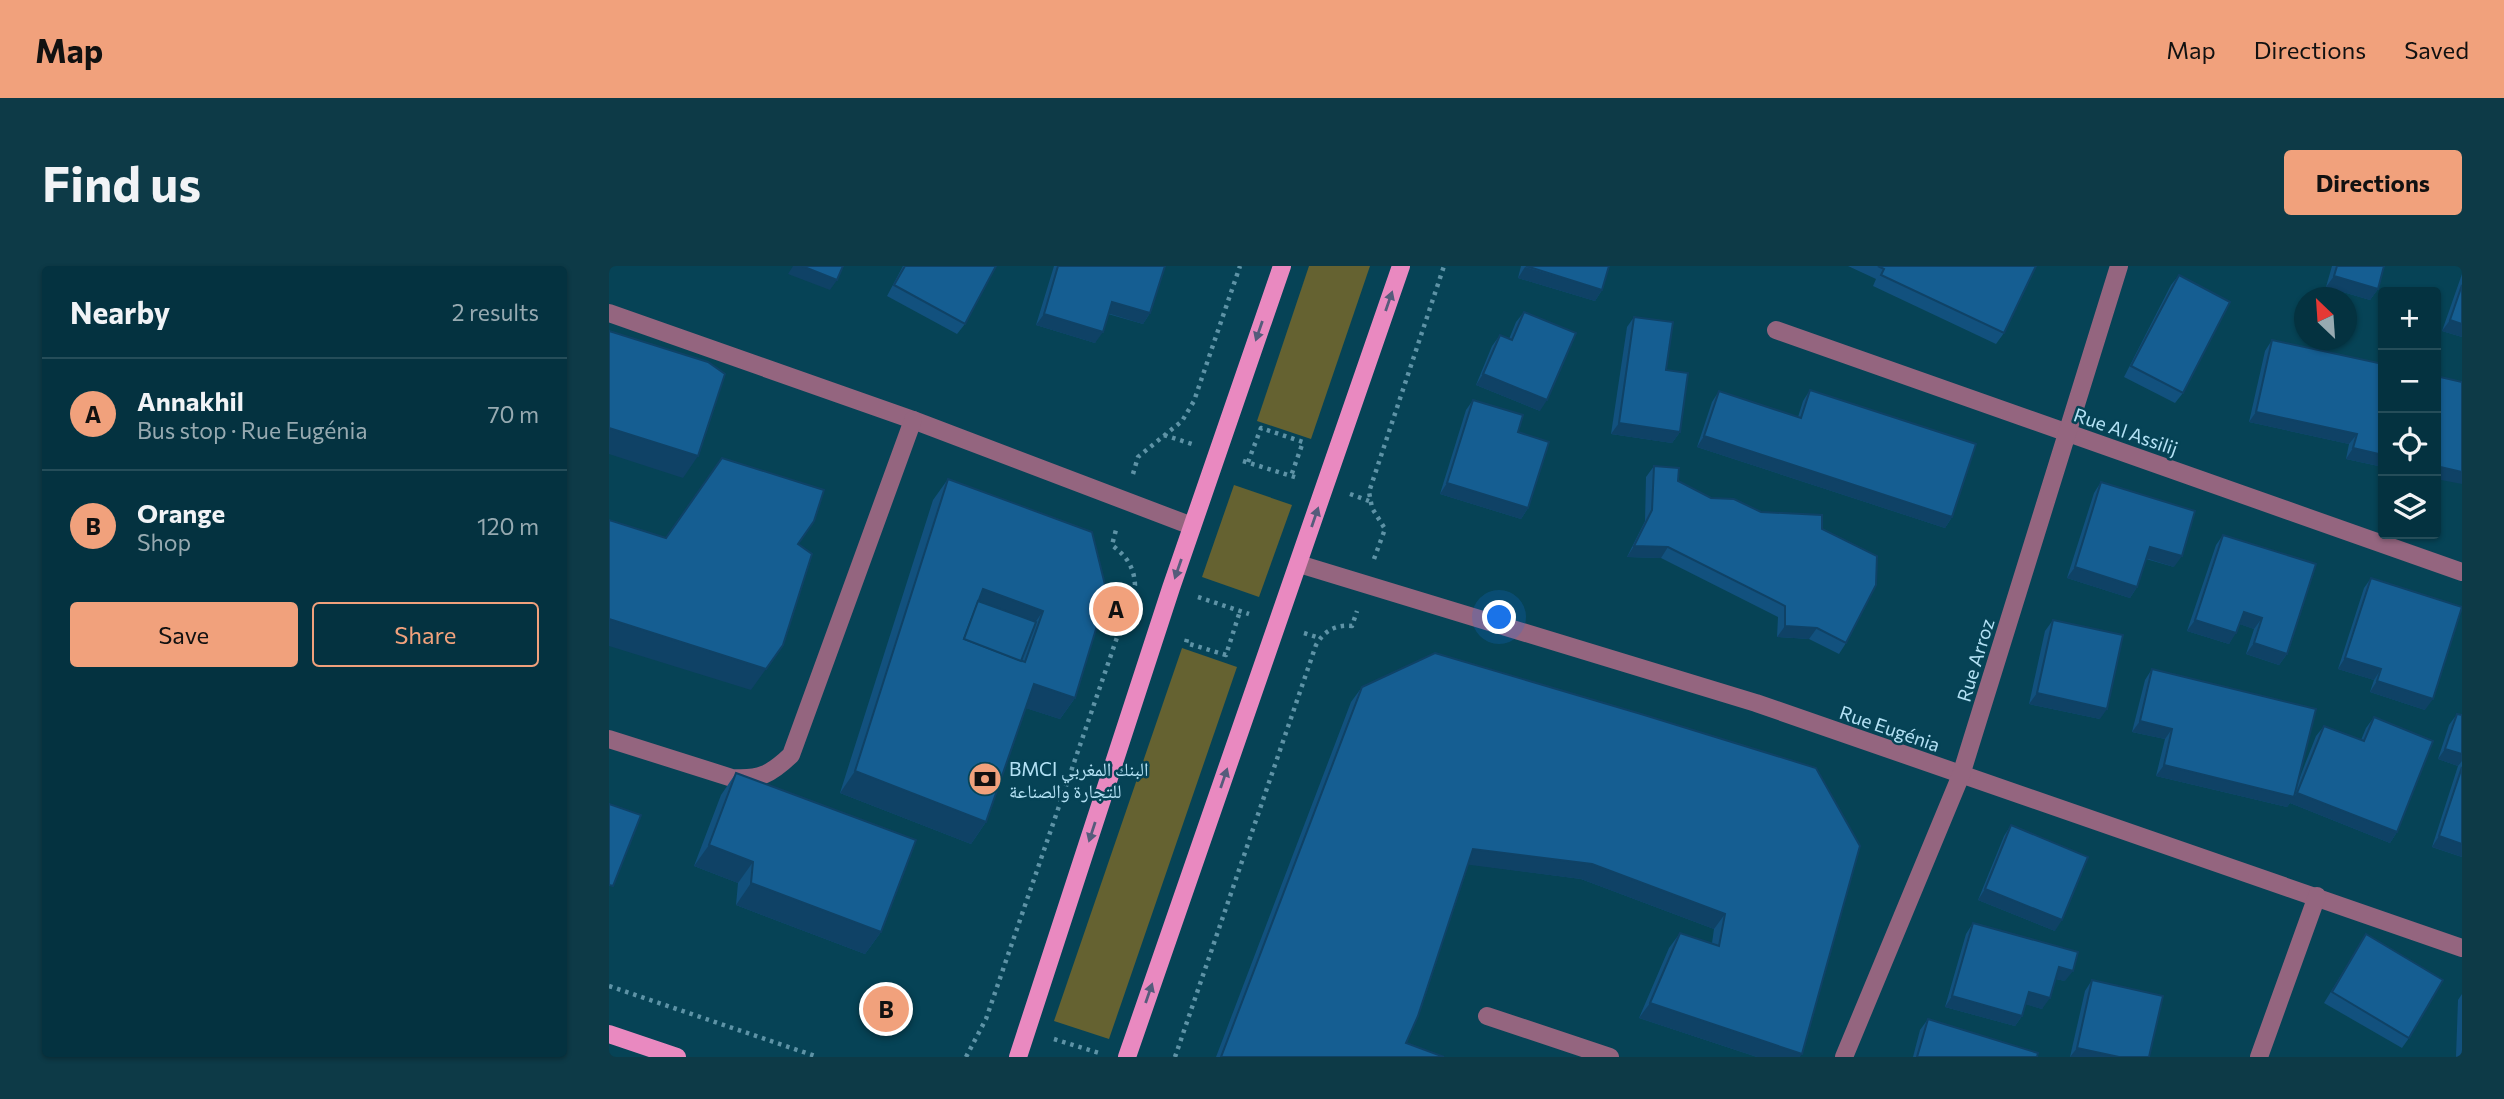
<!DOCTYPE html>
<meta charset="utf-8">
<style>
:root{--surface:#043240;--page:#0d3a47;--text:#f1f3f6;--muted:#97aab1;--line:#254d59;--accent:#f1a17c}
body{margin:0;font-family:Commissioner,"Noto Naskh Arabic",sans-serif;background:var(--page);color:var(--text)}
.controls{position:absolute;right:21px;top:21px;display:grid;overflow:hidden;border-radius:7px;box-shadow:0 2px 5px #0004}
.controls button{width:63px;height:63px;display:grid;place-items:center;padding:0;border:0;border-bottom:2px solid var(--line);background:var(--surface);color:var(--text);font:35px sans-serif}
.compass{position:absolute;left:1685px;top:21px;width:63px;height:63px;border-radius:50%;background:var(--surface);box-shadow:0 2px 5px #0004;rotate:335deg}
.you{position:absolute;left:891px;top:352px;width:24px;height:24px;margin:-18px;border:5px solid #fff;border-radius:50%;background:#1a73e8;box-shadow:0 0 0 10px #1a73e833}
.badge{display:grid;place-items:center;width:46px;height:46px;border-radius:50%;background:var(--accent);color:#111;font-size:23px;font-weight:700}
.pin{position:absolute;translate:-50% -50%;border:4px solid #fff;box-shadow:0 2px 7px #0006}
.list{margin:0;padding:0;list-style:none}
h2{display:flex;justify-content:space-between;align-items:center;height:91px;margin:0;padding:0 28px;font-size:30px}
h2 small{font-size:23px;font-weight:400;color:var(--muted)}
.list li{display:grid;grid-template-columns:46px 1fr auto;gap:21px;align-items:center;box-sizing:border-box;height:112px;padding:0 28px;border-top:2px solid var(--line)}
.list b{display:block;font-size:26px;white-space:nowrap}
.list p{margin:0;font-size:23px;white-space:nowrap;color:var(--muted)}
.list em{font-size:23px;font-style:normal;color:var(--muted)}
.actions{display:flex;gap:14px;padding:21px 28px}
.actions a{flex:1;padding:16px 0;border:2px solid var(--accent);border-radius:7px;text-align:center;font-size:24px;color:var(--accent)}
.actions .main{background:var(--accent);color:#111}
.icon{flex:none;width:38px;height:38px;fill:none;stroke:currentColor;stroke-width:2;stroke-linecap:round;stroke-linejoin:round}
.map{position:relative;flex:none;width:1853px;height:791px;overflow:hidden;border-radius:7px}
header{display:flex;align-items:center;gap:42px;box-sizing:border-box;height:98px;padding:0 35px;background:var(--accent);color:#111}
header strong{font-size:33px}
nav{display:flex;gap:38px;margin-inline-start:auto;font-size:24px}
.intro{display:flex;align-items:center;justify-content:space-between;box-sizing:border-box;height:168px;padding:0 42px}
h1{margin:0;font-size:49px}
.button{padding:18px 32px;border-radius:7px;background:var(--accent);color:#111;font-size:24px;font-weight:700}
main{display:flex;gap:42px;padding:0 42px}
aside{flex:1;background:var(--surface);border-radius:7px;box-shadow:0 2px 5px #0004}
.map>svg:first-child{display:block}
.green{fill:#656231}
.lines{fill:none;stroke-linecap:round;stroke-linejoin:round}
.path{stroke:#5e93a6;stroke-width:4.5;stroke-dasharray:3.5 5;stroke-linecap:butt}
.minor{stroke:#94657f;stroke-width:18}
.major{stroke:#e989c0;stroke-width:18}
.wall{fill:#12517e}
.shaded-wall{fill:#0f4266}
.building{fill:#155e92;stroke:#0f4266;stroke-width:2;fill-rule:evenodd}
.oneway{fill:#555c7b}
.labels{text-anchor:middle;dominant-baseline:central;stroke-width:5;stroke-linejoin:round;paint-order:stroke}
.street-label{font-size:19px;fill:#b4e2f5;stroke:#064356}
.poi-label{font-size:19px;fill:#b4e2f5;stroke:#064356;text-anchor:start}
</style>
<header>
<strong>Map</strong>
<nav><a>Map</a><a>Directions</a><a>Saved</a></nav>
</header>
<div class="intro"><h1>Find us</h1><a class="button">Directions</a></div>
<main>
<aside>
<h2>Nearby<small>2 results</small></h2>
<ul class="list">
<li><span class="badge">A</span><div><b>Annakhil</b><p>Bus stop · Rue Eugénia</p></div><em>70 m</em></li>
<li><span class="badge">B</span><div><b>Orange</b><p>Shop</p></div><em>120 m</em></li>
</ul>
<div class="actions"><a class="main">Save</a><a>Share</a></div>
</aside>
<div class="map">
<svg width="1853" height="791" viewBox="0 0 1853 791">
<rect width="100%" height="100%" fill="#064356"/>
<g class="green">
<path d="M700,0H761L702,173L648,155Z"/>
<path d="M625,219L683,239L650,331L593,311Z"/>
<path d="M573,382L628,401L500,773L445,755Z"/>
</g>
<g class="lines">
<g class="path">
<path d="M555,169L583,178"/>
<path d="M634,195L689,212"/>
<path d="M639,196L652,162L694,176L682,210"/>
<path d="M524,208L529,191L573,155L585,135L631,0"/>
<path d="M741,228L760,235"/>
<path d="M765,293L776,263L763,242L760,226L835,0"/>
<path d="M589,331L640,348"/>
<path d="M695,367L711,372"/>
<path d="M578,373L577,377L617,389L631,345"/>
<path d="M0,720L209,791"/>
<path d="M445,773L490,787"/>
<path d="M357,791L377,753L526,319C525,300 517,290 503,279L508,260"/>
<path d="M566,791L707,379C715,365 727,358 743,360L748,345"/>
</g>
<g class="minor">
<path d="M0,47L304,154L583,260"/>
<path d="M1167,64L1853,306"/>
<path d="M690,298L1147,437L1853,682"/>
<path d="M0,473L123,512C151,514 162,508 182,489L304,154"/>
<path d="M878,750L1001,791"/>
<path d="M1235,791L1352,509L1510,0"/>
<path d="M1650,791L1708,630"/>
</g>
<g class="major">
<path d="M0,768L68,791"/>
<path d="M409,791L562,322L673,0"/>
<path d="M518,791L792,0"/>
</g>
</g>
<g class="wall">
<path d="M294,0H387L356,58L348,68L278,30Z"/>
<path d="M445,0H556L541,47L534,58L499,48L486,77L427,59Z"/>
<path d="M912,0H1000L993,24L986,35L909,12Z"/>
<path d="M1239,0H1427L1395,67L1387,78L1264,20L1267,13Z"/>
<path d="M1723,0H1775L1769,23L1761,34L1717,21Z"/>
<path d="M1853,8V71L1833,65Z"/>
<path d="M1570,9L1574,127L1566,137L1515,111L1562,19Z"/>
<path d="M915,46L931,145L867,119L883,80L891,69L900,73L907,56Z"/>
<path d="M1025,51L1057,104L1071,166L1063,177L1002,168L1018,61Z"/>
<path d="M1663,74L1774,98V201L1737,193L1740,178L1640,156L1656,85Z"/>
<path d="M1201,124L1343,251L1336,262L1088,181L1103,136L1110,125L1189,151L1194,135Z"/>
<path d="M864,134L909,166L919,242L912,253L831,228L857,144Z"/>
<path d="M1045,200L1069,215L1102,232L1213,263L1237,377L1230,388L1200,373L1168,371L1169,351L1052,292L1018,291L1036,255L1037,211Z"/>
<path d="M339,213L483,266L466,432L451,453L417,442L377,556L362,578L231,527L324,234Z"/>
<path d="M1492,216L1565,301L1537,293L1528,321L1521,332L1458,312L1485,227Z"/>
<path d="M1614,269L1678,388L1670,399L1637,388L1645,363L1631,358L1620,378L1578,365L1607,279Z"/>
<path d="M1762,312L1816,444L1761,426L1765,414L1729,403L1755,322Z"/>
<path d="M1444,354L1491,453L1420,438L1436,365Z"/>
<path d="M1543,403L1689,516L1707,470L1715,460L1752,474L1757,462L1765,451L1788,566L1781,577L1681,537L1678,541L1547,510L1556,473L1523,466L1536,414Z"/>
<path d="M753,421L1032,448L1191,791H1148L1030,752L1060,682L1071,667L1103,677L1105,663L972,613L859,598L797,777L835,791H607L742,436Z"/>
<path d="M1848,448L1853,449V591L1823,581L1849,500L1829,493L1840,459Z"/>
<path d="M127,507L272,666L256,688L127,639L129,617L85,600L112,529Z"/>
<path d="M1402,559L1446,665L1369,634L1395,570Z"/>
<path d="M1364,657L1456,715L1447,713L1433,743L1417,738L1413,750L1406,760L1336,741L1357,668Z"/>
<path d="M1757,668L1800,772L1793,782L1715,737Z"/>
<path d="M1483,714L1540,791H1461L1476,725Z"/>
<path d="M1853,728V791H1847L1849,734Z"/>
<path d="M1319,753L1428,791H1304L1311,764Z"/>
</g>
<g class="shaded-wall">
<path d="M184,0H193L228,14L221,24L179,8Z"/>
<path d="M916,1L993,24L986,35L909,12Z"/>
<path d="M1725,10L1769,23L1761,34L1717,21Z"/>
<path d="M503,36L541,47L534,58L495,46Z"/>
<path d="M435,48L494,66L486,77L427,59Z"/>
<path d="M1841,54L1853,58V71L1833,65Z"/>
<path d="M874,108L938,134L931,145L867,119Z"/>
<path d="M1647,146L1748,168L1740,178L1640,156Z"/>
<path d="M1010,157L1071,166L1063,177L1002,168Z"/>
<path d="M0,162L89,190L74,212L0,188Z"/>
<path d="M1095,170L1343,251L1336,262L1088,181Z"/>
<path d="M1744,182L1774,189V201L1737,193Z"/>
<path d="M1827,200L1853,206V218L1827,213Z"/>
<path d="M838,217L919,242L912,253L831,228Z"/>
<path d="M1025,280L1059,281L1052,292L1018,291Z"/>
<path d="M1541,281L1573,290L1565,301L1533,291Z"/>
<path d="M1466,301L1528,321L1521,332L1458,312Z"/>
<path d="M374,323L434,345L419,367L362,346Z"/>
<path d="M1635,346L1653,352L1645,363L1627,357Z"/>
<path d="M0,353L157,403L142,424L0,380Z"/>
<path d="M1586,354L1627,367L1620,378L1578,365Z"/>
<path d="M1176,360L1208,362L1200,373L1168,371Z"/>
<path d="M1645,377L1678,388L1670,399L1637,388Z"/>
<path d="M1736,392L1772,403L1765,414L1729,403Z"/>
<path d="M1768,415L1824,433L1816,444L1761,426Z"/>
<path d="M425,418L466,432L451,453L410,440Z"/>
<path d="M1428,427L1498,443L1491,453L1420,438Z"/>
<path d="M1531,455L1563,463L1556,473L1523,466Z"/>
<path d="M1836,483L1853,488V495L1849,500L1829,493Z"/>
<path d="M1555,499L1685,531L1688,527L1788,566L1781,577L1681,537L1678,541L1547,510Z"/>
<path d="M246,505L377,556L362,578L231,527Z"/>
<path d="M1830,570L1853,578V591L1823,581Z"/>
<path d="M100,579L144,596L129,617L85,600Z"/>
<path d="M864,583L983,598L1116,648L1105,663L972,613L854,598Z"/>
<path d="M142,617L272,666L256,688L127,639Z"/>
<path d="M1376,623L1453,654L1446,665L1369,634Z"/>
<path d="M1450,701L1464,705L1456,715L1442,712Z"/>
<path d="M1420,726L1441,732L1433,743L1412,737Z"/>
<path d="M1343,730L1413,750L1406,760L1336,741Z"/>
<path d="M1041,737L1193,788L1191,791H1148L1030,752Z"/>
<path d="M1468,782L1510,791H1461Z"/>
</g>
<g class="building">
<path d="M193,0H234L228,14Z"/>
<path d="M296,0H387L356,58L285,19Z"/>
<path d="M449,0H556L541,47L503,36L494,66L435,48Z"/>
<path d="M917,0H1000L993,24Z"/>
<path d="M1269,0H1427L1395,67L1272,9L1275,3Z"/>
<path d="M1728,0H1775L1769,23L1725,10Z"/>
<path d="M1570,9L1621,36L1574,127L1522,100Z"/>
<path d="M1853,19V58L1841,54Z"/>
<path d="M915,46L967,67L938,134L874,108L891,69L903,74Z"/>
<path d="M1025,51L1064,56L1057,104L1079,107L1071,166L1010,157Z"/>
<path d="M0,65L99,96L116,108L89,190L0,162Z"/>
<path d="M1663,74L1774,98V189L1744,182L1748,168L1647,146Z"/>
<path d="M1827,110L1853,116V206L1827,200Z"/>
<path d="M1201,124L1367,178L1343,251L1095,170L1110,125L1192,152Z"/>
<path d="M864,134L914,149L909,166L940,176L919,242L838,217Z"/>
<path d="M113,192L215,224L205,255L189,278L203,288L174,379L157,403L0,353V254L57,272Z"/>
<path d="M1045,200L1070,202L1069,215L1102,232L1125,233L1152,246L1213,249V263L1268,290L1267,319L1237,377L1208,362L1176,360V340L1059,281L1025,280L1043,244Z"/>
<path d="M339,213L483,266L498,327L466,432L425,418L377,556L246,505ZM374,323L434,345L416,396L355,373Z"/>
<path d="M1492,216L1586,245L1573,290L1541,281L1528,321L1466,301Z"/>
<path d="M1614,269L1707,298L1678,388L1645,377L1653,352L1635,346L1627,367L1586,354Z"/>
<path d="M1762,312L1853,341L1824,433L1768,415L1772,403L1736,392Z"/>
<path d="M369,335L427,356L412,395L355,373Z"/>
<path d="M1444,354L1514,369L1498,443L1428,427Z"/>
<path d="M826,387L1032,448L1207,502L1251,580L1193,788L1041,737L1071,667L1110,680L1116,648L983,598L864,583L809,750L797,777L835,791H612L753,421Z"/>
<path d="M1543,403L1707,443L1685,531L1555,499L1563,463L1531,455Z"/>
<path d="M1848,448L1853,449V488L1836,483Z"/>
<path d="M1765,451L1824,475L1788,566L1688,527L1715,460L1755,475Z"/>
<path d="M1853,501V578L1830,570Z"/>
<path d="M127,507L307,574L272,666L142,617L144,596L100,579Z"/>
<path d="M0,538L32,549L4,620L0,619Z"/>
<path d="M1402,559L1479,591L1453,654L1376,623Z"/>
<path d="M1364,657L1469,686L1464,705L1450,701L1441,732L1420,726L1413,750L1343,730Z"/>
<path d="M1757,668L1834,714L1800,772L1723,726Z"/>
<path d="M1483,714L1554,730L1540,791H1510L1468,782Z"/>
<path d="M1319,753L1429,787L1428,791H1308Z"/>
</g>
<defs><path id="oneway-solid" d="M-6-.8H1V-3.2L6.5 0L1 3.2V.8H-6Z" transform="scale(1.75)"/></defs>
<g class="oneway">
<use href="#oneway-solid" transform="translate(780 35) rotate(-71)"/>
<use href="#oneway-solid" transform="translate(650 65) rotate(109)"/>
<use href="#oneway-solid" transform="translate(706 251) rotate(-71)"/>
<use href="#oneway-solid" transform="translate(569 303) rotate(109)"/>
<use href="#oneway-solid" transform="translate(615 512) rotate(-71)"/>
<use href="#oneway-solid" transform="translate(483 566) rotate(108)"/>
<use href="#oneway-solid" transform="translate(540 727) rotate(-71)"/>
</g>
<defs>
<symbol id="bank-disc" viewBox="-11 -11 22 22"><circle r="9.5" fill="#f1a17c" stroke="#064356"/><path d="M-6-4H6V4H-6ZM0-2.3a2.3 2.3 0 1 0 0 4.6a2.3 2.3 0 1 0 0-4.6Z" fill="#111"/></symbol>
</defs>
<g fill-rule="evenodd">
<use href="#bank-disc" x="357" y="494" width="38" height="38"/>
</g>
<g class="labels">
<g class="street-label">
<text transform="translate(1517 165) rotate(19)">Rue Al Assilij</text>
<text transform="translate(1366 394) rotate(-73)">Rue Arroz</text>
<text transform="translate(1281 462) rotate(19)">Rue Eugénia</text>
</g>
<g class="poi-label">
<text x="400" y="502">BMCI البنك المغربي<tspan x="400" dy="22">للتجارة والصناعة</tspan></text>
</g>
</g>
</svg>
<div class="controls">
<button>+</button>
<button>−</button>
<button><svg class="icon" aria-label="locate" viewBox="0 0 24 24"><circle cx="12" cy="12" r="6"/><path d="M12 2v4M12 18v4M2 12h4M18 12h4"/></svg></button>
<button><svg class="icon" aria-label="layers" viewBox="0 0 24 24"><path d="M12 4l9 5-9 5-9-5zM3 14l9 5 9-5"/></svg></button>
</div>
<svg class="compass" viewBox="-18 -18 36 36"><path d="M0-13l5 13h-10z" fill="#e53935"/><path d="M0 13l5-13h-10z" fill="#97aab1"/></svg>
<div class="you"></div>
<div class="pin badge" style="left:507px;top:343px">A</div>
<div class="pin badge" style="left:277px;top:743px">B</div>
</div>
</main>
